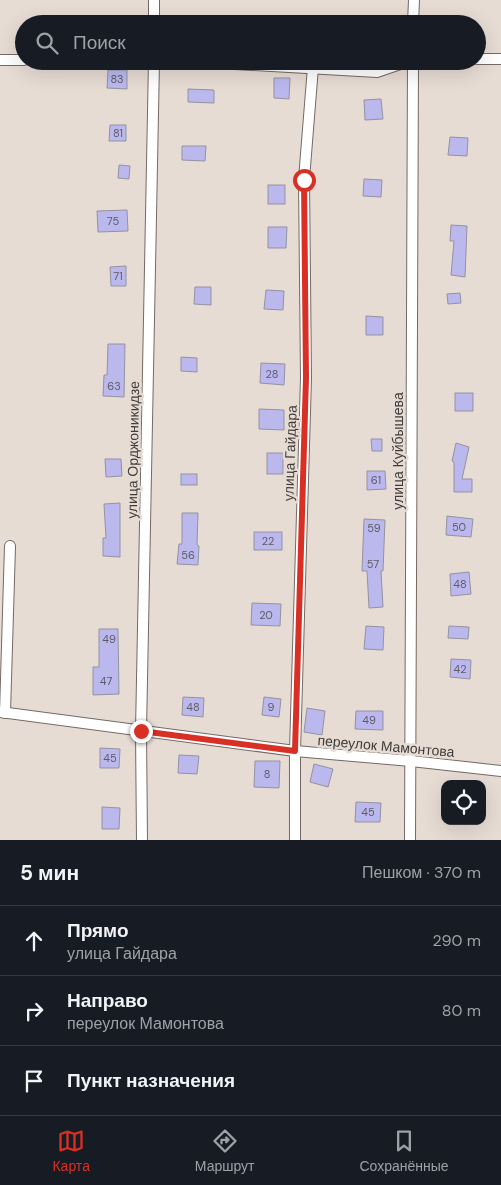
<!DOCTYPE html>
<html lang="ru">
<meta charset="utf-8">
<style>
:root{--surface:#171b24;--page:#20242c;--text:#f1f3f6;--muted:#9ea1a6;--line:#363941;--accent:#d93025}
body{margin:0;font-family:"DM Sans",sans-serif;background:var(--page);color:var(--text)}
.controls{position:absolute;right:15px;bottom:15px;display:grid;overflow:hidden;border-radius:10px;box-shadow:0 5px 20px #0002}
.controls button{width:45px;height:45px;display:grid;place-items:center;padding:0;border:0;border-bottom:1px solid var(--line);background:var(--surface);color:var(--text);font:25px sans-serif}
.stop{position:absolute;width:15px;height:15px;margin:-11px;border:4px solid #d93025;border-radius:50%;background:#fff}
.stop.end{background:#d93025;border-color:#fff;box-shadow:0 1px 5px #0008}
.list{margin:0;padding:0;list-style:none}
h2{display:flex;justify-content:space-between;align-items:center;height:65px;margin:0;padding:0 20px;font-size:21px}
h2 small{font-size:16px;font-weight:400;color:var(--muted)}
.list li{display:grid;grid-template-columns:32px 1fr auto;gap:15px;align-items:center;box-sizing:border-box;height:70px;padding:0 20px;border-top:1px solid var(--line)}
.list b{display:block;font-size:19px;white-space:nowrap}
.list p{margin:0;font-size:16px;white-space:nowrap;color:var(--muted)}
.list em{font-size:16px;font-style:normal;color:var(--muted)}
.icon{flex:none;width:28px;height:28px;fill:none;stroke:currentColor;stroke-width:2;stroke-linecap:round;stroke-linejoin:round}
.map{position:relative;flex:none;width:501px;height:840px;overflow:hidden}
.search{position:absolute;background:var(--surface);box-shadow:0 5px 20px #0002;left:15px;right:15px;top:15px;height:55px;display:flex;align-items:center;gap:12px;box-sizing:border-box;padding:0 18px;border-radius:28px;color:var(--muted);font-size:19px}
.sheet{height:275px;background:var(--surface)}
nav{display:flex;justify-content:space-around;align-items:center;box-sizing:border-box;height:70px;border-top:1px solid var(--line);background:var(--surface);font-size:14px;color:var(--muted)}
nav a{display:grid;justify-items:center;gap:2px}
nav .on{color:var(--accent)}
.map>svg:first-child{display:block}
.building{fill:#bbb8ee;stroke:#93939e}
.lines{fill:none;stroke-linecap:round;stroke-linejoin:round}
.street-casing{stroke:#746a63;stroke-width:12}
.street{stroke:#fff;stroke-width:10}
.route{stroke:#d93025;stroke-width:6}
.labels{text-anchor:middle;dominant-baseline:central;stroke-width:5;stroke-linejoin:round;paint-order:stroke}
.number-label{font-size:11px;fill:#5f5a66}
.street-label{font-size:14px;fill:#403b38;stroke:#e7dcd4}
</style>
<div class="map">
<svg width="501" height="840" viewBox="0 0 501 840">
<rect width="100%" height="100%" fill="#e7dcd4"/>
<g class="building">
<path d="M108,70H127V89L107,88Z"/>
<path d="M274,78H290L289,99L274,98Z"/>
<path d="M188,89L214,90V103L188,102Z"/>
<path d="M381,99L383,119L365,120L364,100Z"/>
<path d="M110,125H126V141H109Z"/>
<path d="M450,137L468,138L467,156L448,155Z"/>
<path d="M182,146H206L205,161L182,160Z"/>
<path d="M119,165L130,166L129,179L118,178Z"/>
<path d="M364,179L382,180L381,197L363,196Z"/>
<rect x="268" y="185" width="17" height="19"/>
<path d="M127,210L128,231L98,232L97,211Z"/>
<path d="M451,225L467,226L465,277L451,275L454,241H450Z"/>
<path d="M268,227H287L286,248H268Z"/>
<path d="M126,266V286H111L110,267Z"/>
<path d="M195,287H211V305L194,304Z"/>
<path d="M266,290L284,291L283,310L264,309Z"/>
<path d="M460,293L461,303L448,304L447,294Z"/>
<path d="M366,316L383,317V335H366Z"/>
<path d="M108,344H125L124,397L103,396L104,375H107Z"/>
<path d="M181,357L197,358V372L181,371Z"/>
<path d="M261,363L285,364L284,385L260,383Z"/>
<rect x="455" y="393" width="18" height="18"/>
<path d="M259,409L284,410V430L259,429Z"/>
<path d="M371,439H382V451H372Z"/>
<path d="M456,443L469,447L462,479H472V492H454V462L452,461Z"/>
<rect x="267" y="453" width="16" height="21"/>
<path d="M105,459H121L122,476L106,477Z"/>
<path d="M367,471H385L386,489L367,490Z"/>
<rect x="181" y="474" width="16" height="11"/>
<path d="M120,503V557L103,556V538H106L104,504Z"/>
<path d="M182,513H198L197,545L199,546L198,565L177,564L179,544H182Z"/>
<path d="M447,516L473,519L471,537L446,535Z"/>
<path d="M364,519L385,520L383,571H381L383,607L369,608L367,571H362Z"/>
<rect x="254" y="532" width="28" height="18"/>
<path d="M469,572L471,594L451,596L450,574Z"/>
<path d="M252,603L281,604L280,626L251,625Z"/>
<path d="M366,626L384,627L383,650L364,649Z"/>
<path d="M449,626L469,627L468,639L448,638Z"/>
<path d="M99,629H118L119,694L93,695V667H99Z"/>
<path d="M451,659L471,660L470,679L450,677Z"/>
<path d="M183,697L204,698L203,717L182,715Z"/>
<path d="M264,697L281,699L279,717L262,715Z"/>
<path d="M307,708L325,711L322,735L304,732Z"/>
<path d="M356,711H383V730L355,729Z"/>
<path d="M100,748L120,749L119,768H100Z"/>
<path d="M179,755L199,756L197,774L178,773Z"/>
<path d="M255,761H280L279,788L254,787Z"/>
<path d="M314,764L333,769L328,787L310,782Z"/>
<path d="M356,802L381,803L380,822H355Z"/>
<path d="M102,807L120,808L119,829H102Z"/>
</g>
<g class="lines">
<defs>
<g id="street">
<path d="M154,0V24"/>
<path d="M413,24L414,0"/>
<path d="M477,59H501"/>
<path d="M0,60H24"/>
<path d="M181,61L377,72L409,61"/>
<path d="M0,712L295,751L411,761L501,771"/>
<path d="M5,713L10,546"/>
<path d="M142,840L141,731L154,61"/>
<path d="M295,840V751L306,378L304,179L313,67"/>
<path d="M410,840L413,61"/>
</g>
</defs>
<use href="#street" class="street-casing"/>
<use href="#street" class="street"/>
</g>
<g class="lines">
<path class="route" d="M141,731L295,751L306,378L304,180"/>
</g>
<g class="labels">
<g class="number-label">
<text x="117" y="79">83</text>
<text x="118" y="133">81</text>
<text x="113" y="221">75</text>
<text x="118" y="276">71</text>
<text x="272" y="374">28</text>
<text x="114" y="386">63</text>
<text x="376" y="480">61</text>
<text x="459" y="527">50</text>
<text x="374" y="528">59</text>
<text x="268" y="541">22</text>
<text x="188" y="555">56</text>
<text x="373" y="564">57</text>
<text x="460" y="584">48</text>
<text x="266" y="615">20</text>
<text x="109" y="639">49</text>
<text x="460" y="669">42</text>
<text x="106" y="681">47</text>
<text x="193" y="707">48</text>
<text x="271" y="707">9</text>
<text x="369" y="720">49</text>
<text x="110" y="758">45</text>
<text x="267" y="774">8</text>
<text x="368" y="812">45</text>
</g>
<g class="street-label">
<text transform="translate(133 450) rotate(-89)">улица Орджоникидзе</text>
<text transform="translate(398 451) rotate(-90)">улица Куйбышева</text>
<text transform="translate(290 453) rotate(-88)">улица Гайдара</text>
<text transform="translate(386 746) rotate(5)">переулок Мамонтова</text>
</g>
</g>
</svg>
<div class="controls">
<button><svg class="icon" aria-label="locate" viewBox="0 0 24 24"><circle cx="12" cy="12" r="6"/><path d="M12 2v4M12 18v4M2 12h4M18 12h4"/></svg></button>
</div>
<div class="stop" style="left:304px;top:180px"></div>
<div class="stop end" style="left:141px;top:731px"></div>
<div class="search"><svg class="icon" aria-label="search" viewBox="0 0 24 24"><circle cx="10" cy="10" r="6"/><path d="M15 15l6 6"/></svg>Поиск</div>
</div>
<section class="sheet">
<h2>5 мин<small>Пешком · 370 m</small></h2>
<ul class="list">
<li><svg class="icon" aria-label="ahead" viewBox="0 0 24 24"><path d="M12 20V5M6 11l6-6 6 6"/></svg><div><b>Прямо</b><p>улица Гайдара</p></div><em>290 m</em></li>
<li><svg class="icon" aria-label="right" viewBox="0 0 24 24"><path d="M7 20v-9h11M14 6l5 5-5 5"/></svg><div><b>Направо</b><p>переулок Мамонтова</p></div><em>80 m</em></li>
<li><svg class="icon" aria-label="arrive" viewBox="0 0 24 24"><path d="M6 21V4h12l-3 4 3 4H6"/></svg><div><b>Пункт назначения</b></div></li>
</ul>
</section>
<nav>
<a class="on"><svg class="icon" aria-label="map" viewBox="0 0 24 24"><path d="M3 6l6-2 6 2 6-2v14l-6 2-6-2-6 2zM9 4v14M15 6v14"/></svg>Карта</a>
<a><svg class="icon" aria-label="directions" viewBox="0 0 24 24"><path d="M12 3l9 9-9 9-9-9zM9 14v-3h6M13 9l2 2-2 2"/></svg>Маршрут</a>
<a><svg class="icon" aria-label="saved" viewBox="0 0 24 24"><path d="M7 4h10v16l-5-4-5 4z"/></svg>Сохранённые</a>
</nav>
